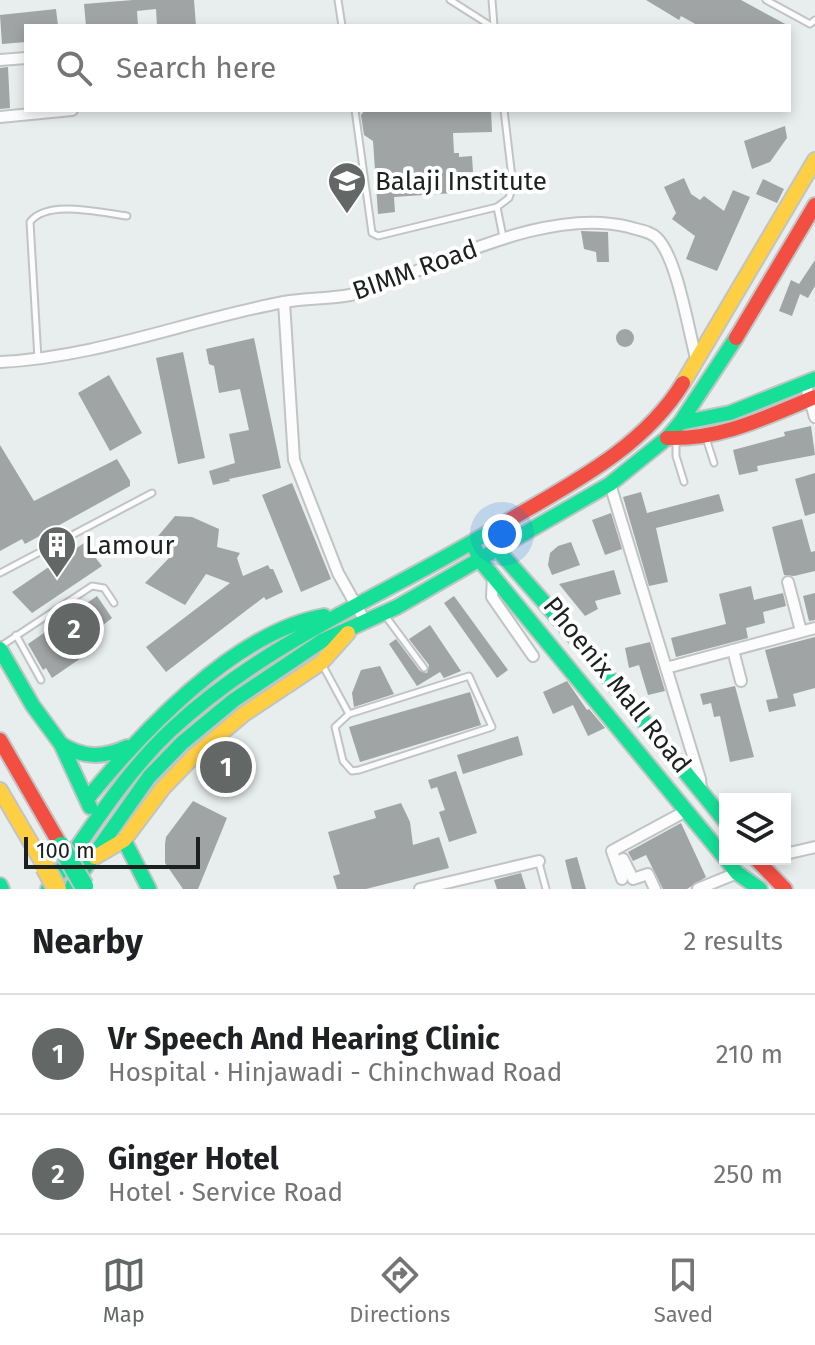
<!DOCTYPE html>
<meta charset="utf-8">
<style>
:root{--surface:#fff;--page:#f6f6f6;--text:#202124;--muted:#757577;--line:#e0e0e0;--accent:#636867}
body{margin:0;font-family:"Fira Sans",sans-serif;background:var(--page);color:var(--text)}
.controls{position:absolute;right:24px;bottom:24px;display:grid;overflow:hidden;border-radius:0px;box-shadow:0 4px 12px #0003}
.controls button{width:72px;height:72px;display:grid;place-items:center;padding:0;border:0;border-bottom:2px solid var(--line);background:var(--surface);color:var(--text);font:40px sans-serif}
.scale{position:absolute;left:24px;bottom:20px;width:176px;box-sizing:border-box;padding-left:8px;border:4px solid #1c201f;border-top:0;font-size:22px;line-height:28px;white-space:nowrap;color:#1c201f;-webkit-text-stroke:6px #fff;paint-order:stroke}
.you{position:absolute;left:502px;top:534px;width:28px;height:28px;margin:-20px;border:6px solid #fff;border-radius:50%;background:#1a73e8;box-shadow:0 0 0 12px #1a73e833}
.badge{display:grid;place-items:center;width:52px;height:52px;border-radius:50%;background:var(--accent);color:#fff;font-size:26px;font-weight:700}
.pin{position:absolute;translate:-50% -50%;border:4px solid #fff;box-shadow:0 2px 8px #0006}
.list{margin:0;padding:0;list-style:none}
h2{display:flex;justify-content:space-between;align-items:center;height:104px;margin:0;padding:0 32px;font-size:34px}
h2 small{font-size:26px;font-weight:400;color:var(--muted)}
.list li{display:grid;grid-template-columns:52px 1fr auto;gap:24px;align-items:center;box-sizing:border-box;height:120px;padding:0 32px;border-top:2px solid var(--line)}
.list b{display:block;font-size:30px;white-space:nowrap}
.list p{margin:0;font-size:26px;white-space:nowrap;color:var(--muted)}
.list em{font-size:26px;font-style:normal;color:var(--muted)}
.icon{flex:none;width:44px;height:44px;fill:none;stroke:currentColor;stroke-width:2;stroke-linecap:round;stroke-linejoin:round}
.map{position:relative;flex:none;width:815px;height:889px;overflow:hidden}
.search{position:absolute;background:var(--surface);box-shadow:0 4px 12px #0003;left:24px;right:24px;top:24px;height:88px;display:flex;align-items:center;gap:20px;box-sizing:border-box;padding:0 28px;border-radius:0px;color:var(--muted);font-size:30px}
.sheet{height:344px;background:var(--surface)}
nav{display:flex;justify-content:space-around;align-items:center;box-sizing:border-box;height:112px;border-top:2px solid var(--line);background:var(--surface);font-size:22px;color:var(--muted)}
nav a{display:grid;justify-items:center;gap:4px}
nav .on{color:var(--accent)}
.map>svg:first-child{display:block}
.building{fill:#a0a4a4}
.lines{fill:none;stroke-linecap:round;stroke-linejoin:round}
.lane-casing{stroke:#c0c4c4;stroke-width:9}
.street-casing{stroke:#c0c4c4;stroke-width:14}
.fast-casing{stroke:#c0c4c4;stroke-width:18}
.slow-casing{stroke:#c0c4c4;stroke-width:18}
.jam-casing{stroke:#c0c4c4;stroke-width:18}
.lane{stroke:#fcfcfc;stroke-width:5}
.street{stroke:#fcfcfc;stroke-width:10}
.fast{stroke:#16e098;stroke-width:14}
.slow{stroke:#ffcf43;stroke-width:14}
.jam{stroke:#f24e42;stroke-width:14}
.fast-bridge-casing{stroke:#c0c4c4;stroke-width:22;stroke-linecap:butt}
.slow-bridge-casing{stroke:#c0c4c4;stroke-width:22;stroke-linecap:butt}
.fast-bridge{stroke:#16e098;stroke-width:18}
.slow-bridge{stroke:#ffcf43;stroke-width:18}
.labels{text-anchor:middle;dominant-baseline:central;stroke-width:8;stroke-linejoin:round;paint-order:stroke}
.poi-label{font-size:26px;fill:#1c201f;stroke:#fff;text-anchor:start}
.street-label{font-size:26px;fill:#1c201f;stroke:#fff}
</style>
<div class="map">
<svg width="815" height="889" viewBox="0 0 815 889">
<rect width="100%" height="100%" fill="#e8eded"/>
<g class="building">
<path d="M133,0H194L196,26H157L156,9L137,11L138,26H86L84,4Z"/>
<path d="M646,0H741L789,26H699L681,16L679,20Z"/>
<path d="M56,9L58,26H26V42L2,44L0,15Z"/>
<path d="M8,67L10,108L0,109V68Z"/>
<path d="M365,110H385V112L491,110L492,132L453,133L454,153H459V157L472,156L473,172H467L468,192L394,197L395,212L378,214L373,141L364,135L361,115Z"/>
<path d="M785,126L787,138L770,162L752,169L744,141Z"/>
<path d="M684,178L691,194L700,200L704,196L724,211L733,190L750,197L717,271L686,259L695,236L672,219L676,213L664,187Z"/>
<path d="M763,179L784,189L777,203L756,194Z"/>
<path d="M581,231L608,232L609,262H597L596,252L584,249Z"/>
<path d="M815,260V286L808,298L800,294L792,316L779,311L791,280L799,284Z"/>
<circle cx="625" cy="338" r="9"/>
<path d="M254,338L281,468L229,479L230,481L213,485L209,471L235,463L229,434L249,430L240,389L219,393L214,366L209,364L206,349Z"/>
<path d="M183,352L205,458L178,464L156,358Z"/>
<path d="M109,375L142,433L110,451L78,393Z"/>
<path d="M811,426L815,455L757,466L758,471L739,475L733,450L785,436L784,432Z"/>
<path d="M0,445L34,501L117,459L130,481V486L25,544L22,539L0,551Z"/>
<path d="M815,473V513L805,516L795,479Z"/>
<path d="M292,483L331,579L301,592L262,495Z"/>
<path d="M641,492L647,513L719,494L724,511L656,528L668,582L649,586L623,497Z"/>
<path d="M611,513L622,549L605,555L592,520Z"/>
<path d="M175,516L192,517L219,529L217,547L240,553L237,558L243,576L268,565L270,569H273L283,592L266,600L264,597L166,672L146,647L230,583L206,574L185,605L145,583L169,558L148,548Z"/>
<path d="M802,519L811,552L815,551V571L794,576L784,575L772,527Z"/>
<path d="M571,542L580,565L552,575L548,565L550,553L558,546Z"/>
<path d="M84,543L102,566L32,613L12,592Z"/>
<path d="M614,570L621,594L595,601L598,609L585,616L559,584Z"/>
<path d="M751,586L754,600L783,593L786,606L763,612L765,623L746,628L748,638L676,657L671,638L726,624L719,594Z"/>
<path d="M815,593V620L809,621L803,596Z"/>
<path d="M97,596L112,618L74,648L81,658L52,678L46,668L43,670L28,644Z"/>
<path d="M454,596L508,670L497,678L444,603Z"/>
<path d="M430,625L461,671L444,678L440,672L417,686L389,644L396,639L420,671L427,673L429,665L409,639Z"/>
<path d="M815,637V688L793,694L796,706L769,712L766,700L778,698L765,650Z"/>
<path d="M650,642L665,691L648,695L639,665L629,668L625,648Z"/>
<path d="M380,666L394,694L354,707L352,693L361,670Z"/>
<path d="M567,681L587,710L589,709L605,728L588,736L573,705L553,714L543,692Z"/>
<path d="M735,686L754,757L730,762L720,716L714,717L711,703L703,705L700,694Z"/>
<path d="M470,692L481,725L360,762L349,727Z"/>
<path d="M518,736L523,755L463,774L457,755Z"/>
<path d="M456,771L477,833L449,842L439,812L445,810L437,787L431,789L428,780Z"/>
<path d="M193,801L227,818L198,889H183L165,863V844L166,837Z"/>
<path d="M401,803L410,822L413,845L439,837L449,868L366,889H337L333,876L340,874L328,832L376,818L374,811Z"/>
<path d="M681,823L706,877L687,889H663L646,855L633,861L628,852Z"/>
<path d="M577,857L586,889H572L565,860Z"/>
<path d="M521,873L526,889H497L494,880Z"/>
</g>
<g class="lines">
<defs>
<g id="lane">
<path d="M338,0L342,26"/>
<path d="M450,0L491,26"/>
<path d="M492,0L494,26"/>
<path d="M766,0L810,24L815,20"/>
<path d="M355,110L372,233L378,236L497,207L509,198L513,186L504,110"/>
<path d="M497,207L503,237"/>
<path d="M38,359L30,222C47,199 102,213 127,216"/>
<path d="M706,438L714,463"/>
<path d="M676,440V456L684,482"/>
<path d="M0,573L152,493"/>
<path d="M384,614L424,668"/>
<path d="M16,635L41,680"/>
<path d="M1,646L92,586L104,588L114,603"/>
<path d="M323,666L349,714"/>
<path d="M469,676L492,727L359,770L352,771L343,761L335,727L349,714Z"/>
<path d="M539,863L546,889"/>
</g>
<g id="street">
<path d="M0,60L26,58"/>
<path d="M0,117L72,110"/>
<path d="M284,302L294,460L338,573L365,621"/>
<path d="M0,362C99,357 188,320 284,302C306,298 329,299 350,295C375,290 396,279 419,270C480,246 562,210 629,227C638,230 650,231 657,238C677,258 688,328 696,358"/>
<path d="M805,383L815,417"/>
<path d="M610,484L700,779L701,789"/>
<path d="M493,575L492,597L533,656"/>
<path d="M788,582L801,631"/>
<path d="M733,650L741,681"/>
<path d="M666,668L815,628"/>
<path d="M785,854L815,847"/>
<path d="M623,859L633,879L648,874L655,889"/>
<path d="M622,879L612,851L686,811"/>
<path d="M420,889L539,861"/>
<path d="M698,889L737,873"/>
</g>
<g id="fast">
<path d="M680,423L730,413L815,379"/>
<path d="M493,540L497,549L587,651L725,821"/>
<path d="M472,543L483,564L725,858"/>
<path d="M0,649L33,706L61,744L90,807"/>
<path d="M61,744C83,758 103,758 127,747"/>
<path d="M87,799C142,732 235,632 324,616"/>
<path d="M124,840L149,889"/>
<path d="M726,859L737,873L760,889"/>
<path d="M0,885L2,889"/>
<path d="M48,889C87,835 122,776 171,730C267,640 391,593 501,525"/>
<path d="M70,889L149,777L182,743L234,700L322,641L397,607L610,484L667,438L680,423L736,338"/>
</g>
<g id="slow">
<path d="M683,383L815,160"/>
<path d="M0,790L45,867"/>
<path d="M95,857L124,840L163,788L194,756L244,714L321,663L348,633"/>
</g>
<g id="jam">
<path d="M736,338L815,205"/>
<path d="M667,438C721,440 766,417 815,397"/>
<path d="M501,525C566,486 642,450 683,383"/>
<path d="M0,740L61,846"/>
<path d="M756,859L785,889"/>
</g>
</defs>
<use href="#lane" class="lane-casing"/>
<use href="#street" class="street-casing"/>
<use href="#fast" class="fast-casing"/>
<use href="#slow" class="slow-casing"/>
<use href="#jam" class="jam-casing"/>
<use href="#lane" class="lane"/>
<use href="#street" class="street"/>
<use href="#fast" class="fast"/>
<use href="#slow" class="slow"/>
<use href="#jam" class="jam"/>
<defs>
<path id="fast-bridge" d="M61,846L84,886"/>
<path id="slow-bridge" d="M45,867L57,889"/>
</defs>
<use href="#fast-bridge" class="fast-bridge-casing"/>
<use href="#slow-bridge" class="slow-bridge-casing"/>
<use href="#fast-bridge" class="fast-bridge"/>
<use href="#slow-bridge" class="slow-bridge"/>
</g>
<defs>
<symbol id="university-pin" viewBox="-11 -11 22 30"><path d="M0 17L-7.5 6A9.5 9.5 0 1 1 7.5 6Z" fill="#636867" stroke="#fff"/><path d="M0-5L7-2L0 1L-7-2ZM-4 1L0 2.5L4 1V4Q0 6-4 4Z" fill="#fff"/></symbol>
<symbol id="building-pin" viewBox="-11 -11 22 30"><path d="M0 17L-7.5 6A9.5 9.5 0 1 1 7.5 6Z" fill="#636867" stroke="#fff"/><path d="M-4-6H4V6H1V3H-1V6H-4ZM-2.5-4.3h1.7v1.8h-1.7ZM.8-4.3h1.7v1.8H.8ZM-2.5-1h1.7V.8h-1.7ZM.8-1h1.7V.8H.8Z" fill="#fff"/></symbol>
</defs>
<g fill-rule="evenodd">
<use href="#university-pin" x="325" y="159" width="44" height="60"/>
<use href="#building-pin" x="35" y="523" width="44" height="60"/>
</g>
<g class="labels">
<g class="poi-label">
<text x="375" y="181">Balaji Institute</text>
<text x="85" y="545">Lamour</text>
</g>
<g class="street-label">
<text transform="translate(415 270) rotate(-20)">BIMM Road</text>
<text transform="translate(617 685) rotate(51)">Phoenix Mall Road</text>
</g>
</g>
</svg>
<div class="controls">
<button><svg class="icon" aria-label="layers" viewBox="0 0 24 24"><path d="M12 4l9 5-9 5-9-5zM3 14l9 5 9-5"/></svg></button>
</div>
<div class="scale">100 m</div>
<div class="you"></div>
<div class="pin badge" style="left:226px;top:767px">1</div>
<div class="pin badge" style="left:74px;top:629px">2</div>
<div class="search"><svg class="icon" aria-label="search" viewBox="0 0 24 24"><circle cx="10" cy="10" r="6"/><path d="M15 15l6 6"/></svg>Search here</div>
</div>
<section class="sheet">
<h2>Nearby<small>2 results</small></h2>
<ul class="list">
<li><span class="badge">1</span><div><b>Vr Speech And Hearing Clinic</b><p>Hospital · Hinjawadi - Chinchwad Road</p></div><em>210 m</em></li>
<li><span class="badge">2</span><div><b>Ginger Hotel</b><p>Hotel · Service Road</p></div><em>250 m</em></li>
</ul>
</section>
<nav>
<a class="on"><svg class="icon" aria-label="map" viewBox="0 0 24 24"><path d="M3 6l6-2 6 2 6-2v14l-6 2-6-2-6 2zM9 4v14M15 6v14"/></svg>Map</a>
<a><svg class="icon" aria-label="directions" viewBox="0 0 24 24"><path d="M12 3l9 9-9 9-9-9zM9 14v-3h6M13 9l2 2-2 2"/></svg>Directions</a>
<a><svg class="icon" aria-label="saved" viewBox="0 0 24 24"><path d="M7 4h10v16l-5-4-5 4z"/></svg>Saved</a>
</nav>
